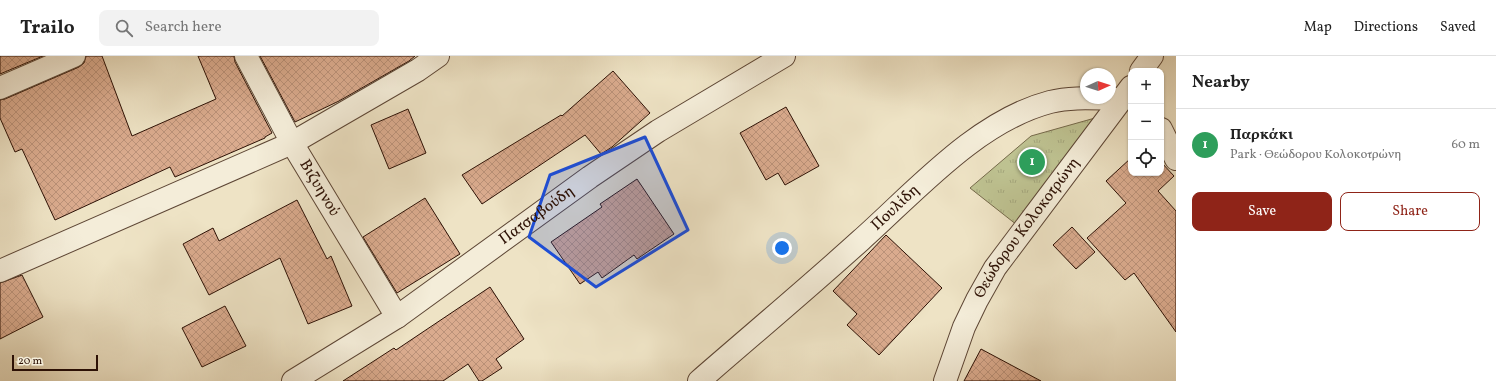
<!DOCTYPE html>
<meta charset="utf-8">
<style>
:root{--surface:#fff;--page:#f2f2f2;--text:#222;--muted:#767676;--line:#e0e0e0;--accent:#8f2418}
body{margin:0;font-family:Vollkorn,serif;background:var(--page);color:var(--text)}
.controls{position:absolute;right:12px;top:12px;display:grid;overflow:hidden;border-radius:8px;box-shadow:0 1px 3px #0004}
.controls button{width:36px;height:36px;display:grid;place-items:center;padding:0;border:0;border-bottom:1px solid var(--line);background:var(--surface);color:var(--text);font:20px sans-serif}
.compass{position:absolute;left:1080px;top:12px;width:36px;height:36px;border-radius:50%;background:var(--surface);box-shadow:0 1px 3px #0004;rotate:87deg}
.scale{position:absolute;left:12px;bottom:10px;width:86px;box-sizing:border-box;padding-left:4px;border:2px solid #2d1105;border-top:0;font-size:11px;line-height:14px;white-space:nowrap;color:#2d1105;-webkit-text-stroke:3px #f4edd9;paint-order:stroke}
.you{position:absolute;left:782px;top:192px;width:14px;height:14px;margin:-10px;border:3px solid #fff;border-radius:50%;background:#1a73e8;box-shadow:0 0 0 6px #1a73e833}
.badge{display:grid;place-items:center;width:26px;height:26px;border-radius:50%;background:var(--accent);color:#fff;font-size:13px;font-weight:700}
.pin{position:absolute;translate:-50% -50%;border:2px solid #fff;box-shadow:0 1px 4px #0006}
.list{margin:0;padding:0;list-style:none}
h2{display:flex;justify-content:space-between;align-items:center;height:52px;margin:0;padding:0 16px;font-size:17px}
h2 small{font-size:13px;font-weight:400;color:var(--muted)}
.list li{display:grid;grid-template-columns:26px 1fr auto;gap:12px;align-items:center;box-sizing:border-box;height:72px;padding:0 16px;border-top:1px solid var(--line)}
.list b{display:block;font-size:15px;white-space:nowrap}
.list p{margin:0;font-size:13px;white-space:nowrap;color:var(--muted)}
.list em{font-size:13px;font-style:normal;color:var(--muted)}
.actions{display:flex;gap:8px;padding:12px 16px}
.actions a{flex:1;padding:9px 0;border:1px solid var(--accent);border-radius:8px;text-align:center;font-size:14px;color:var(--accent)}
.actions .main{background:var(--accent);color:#fff}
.icon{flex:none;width:22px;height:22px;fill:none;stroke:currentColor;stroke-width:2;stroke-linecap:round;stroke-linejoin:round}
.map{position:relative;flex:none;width:1176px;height:325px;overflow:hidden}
header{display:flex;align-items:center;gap:24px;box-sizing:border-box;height:56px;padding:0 20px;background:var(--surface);border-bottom:1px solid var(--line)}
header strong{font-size:19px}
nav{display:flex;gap:22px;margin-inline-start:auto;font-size:14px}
.search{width:280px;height:36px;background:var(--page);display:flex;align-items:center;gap:10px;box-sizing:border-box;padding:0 14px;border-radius:8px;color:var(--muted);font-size:15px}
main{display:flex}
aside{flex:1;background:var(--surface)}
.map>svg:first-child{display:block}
.park{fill:url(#park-tufts);stroke:#766a4b}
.building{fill:url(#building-cross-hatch);stroke:#2d1105}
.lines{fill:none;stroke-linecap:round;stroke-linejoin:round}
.minor-casing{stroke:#5d4635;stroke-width:24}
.tertiary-casing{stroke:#5d4635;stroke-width:24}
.minor{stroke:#f4edd9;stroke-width:22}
.tertiary{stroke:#f4edd9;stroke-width:22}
.marked{fill:#1d4ed8;fill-opacity:0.2;stroke:#1d4ed8;stroke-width:3;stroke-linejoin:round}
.labels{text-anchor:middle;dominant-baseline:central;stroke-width:4;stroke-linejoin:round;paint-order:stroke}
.street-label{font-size:16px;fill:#2d1105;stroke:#f4edd9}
</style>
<header>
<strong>Trailo</strong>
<div class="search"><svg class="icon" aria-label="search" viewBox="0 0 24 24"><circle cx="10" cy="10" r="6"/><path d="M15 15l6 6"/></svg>Search here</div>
<nav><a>Map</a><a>Directions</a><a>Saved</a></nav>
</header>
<main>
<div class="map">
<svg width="1176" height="325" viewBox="0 0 1176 325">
<defs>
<pattern id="park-tufts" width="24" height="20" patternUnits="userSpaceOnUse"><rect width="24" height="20" fill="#bec291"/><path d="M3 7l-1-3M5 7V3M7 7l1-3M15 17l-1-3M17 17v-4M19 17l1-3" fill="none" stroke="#a4a67c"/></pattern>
<pattern id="building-cross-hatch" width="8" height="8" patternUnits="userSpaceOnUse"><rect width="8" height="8" fill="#daab8e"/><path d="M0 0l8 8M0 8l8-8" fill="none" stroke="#bb9279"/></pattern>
</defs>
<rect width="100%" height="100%" fill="#eee3c5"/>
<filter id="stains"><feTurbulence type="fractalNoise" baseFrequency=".005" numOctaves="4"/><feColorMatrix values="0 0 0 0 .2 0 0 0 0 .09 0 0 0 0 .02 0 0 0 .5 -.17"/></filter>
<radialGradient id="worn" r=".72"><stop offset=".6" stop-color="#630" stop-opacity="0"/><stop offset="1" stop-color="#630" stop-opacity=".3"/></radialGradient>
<path class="park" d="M1095,62L1017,169L970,132L1031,80Z"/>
<g class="building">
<path d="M0,0H43L0,18Z"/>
<path d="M86,0H102L132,80L216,43L198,0H234L235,6L272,77L265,81V82L175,121L170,111L55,164L22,93L15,96L0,62V44L5,43L79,11L84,7Z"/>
<path d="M260,0H415L409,5L339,45L295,66Z"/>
<path d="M613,15L650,57L612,91L601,98L585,79L482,148L462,119L561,59L562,60Z"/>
<path d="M786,51L819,110L785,129L778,117L766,124L740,77Z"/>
<path d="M408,53L426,97L389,113L371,69Z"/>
<path d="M1131,102V117H1161V106L1174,120L1158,135L1176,155V276L1134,217L1125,224L1087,182L1126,147L1106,125Z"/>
<path d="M637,123L674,178L637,203L634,199L602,222L598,216L580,228L551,186L602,151L600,148Z"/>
<path d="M425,142L460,198L397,237L363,181Z"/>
<path d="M297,144L327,203L331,200L352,250L308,268L280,202L209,239L183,188L213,172L219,185Z"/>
<path d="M1072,171L1095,196L1076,213L1053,189Z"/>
<path d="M886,179L942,232L879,299L847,269L857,258L833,235Z"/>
<path d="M22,219L43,261L0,283V227Z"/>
<path d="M490,231L524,283L496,303L502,312L482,325H479L468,308L443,325H343L394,292L396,294Z"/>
<path d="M225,250L246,290L202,311L182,272Z"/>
<path d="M981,293L1041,325H964Z"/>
</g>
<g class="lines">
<defs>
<g id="minor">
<path id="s1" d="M246,0L292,87L397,261"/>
<path d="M0,32L74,0"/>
<path d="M1161,73L1176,103"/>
<path d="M0,215L292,87L418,14L438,0"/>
<path id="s2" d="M699,325C753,278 808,232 861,184C916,135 977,65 1050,46C1074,40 1098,43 1123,43"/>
</g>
<g id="tertiary">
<path d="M1141,15L1152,0"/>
<path id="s3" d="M293,325L397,261L590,121L658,75L784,0"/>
<path id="s4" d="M945,325L964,271L977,244L995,212L1131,31"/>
</g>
</defs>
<use href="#minor" class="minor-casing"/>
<use href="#tertiary" class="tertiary-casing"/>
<use href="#minor" class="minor"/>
<use href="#tertiary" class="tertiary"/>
</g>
<path class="marked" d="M645,81L688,174L596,231L529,181L550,119Z"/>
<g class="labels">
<g class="street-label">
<text stroke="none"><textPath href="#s1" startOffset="151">Βιζυηνού</textPath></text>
<text stroke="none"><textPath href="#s2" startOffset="262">Πουλίδη</textPath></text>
<text stroke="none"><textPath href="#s3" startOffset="295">Πατσαβούδη</textPath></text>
<text stroke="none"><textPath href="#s4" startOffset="175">Θεώδορου Κολοκοτρώνη</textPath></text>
</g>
</g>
<rect width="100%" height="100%" filter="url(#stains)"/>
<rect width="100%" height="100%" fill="url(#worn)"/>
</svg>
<div class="controls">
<button>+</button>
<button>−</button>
<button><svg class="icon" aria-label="locate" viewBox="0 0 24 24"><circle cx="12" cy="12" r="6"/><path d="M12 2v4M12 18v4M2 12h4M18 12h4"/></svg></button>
</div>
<svg class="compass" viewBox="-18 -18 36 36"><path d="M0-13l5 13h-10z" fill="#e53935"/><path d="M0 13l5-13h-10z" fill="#767676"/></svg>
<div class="scale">20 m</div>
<div class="you"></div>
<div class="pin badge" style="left:1032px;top:106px;background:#2e9e5b">1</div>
</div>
<aside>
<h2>Nearby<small></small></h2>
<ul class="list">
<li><span class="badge" style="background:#2e9e5b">1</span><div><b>Παρκάκι</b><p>Park · Θεώδορου Κολοκοτρώνη</p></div><em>60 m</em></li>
</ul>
<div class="actions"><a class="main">Save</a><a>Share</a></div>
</aside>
</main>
